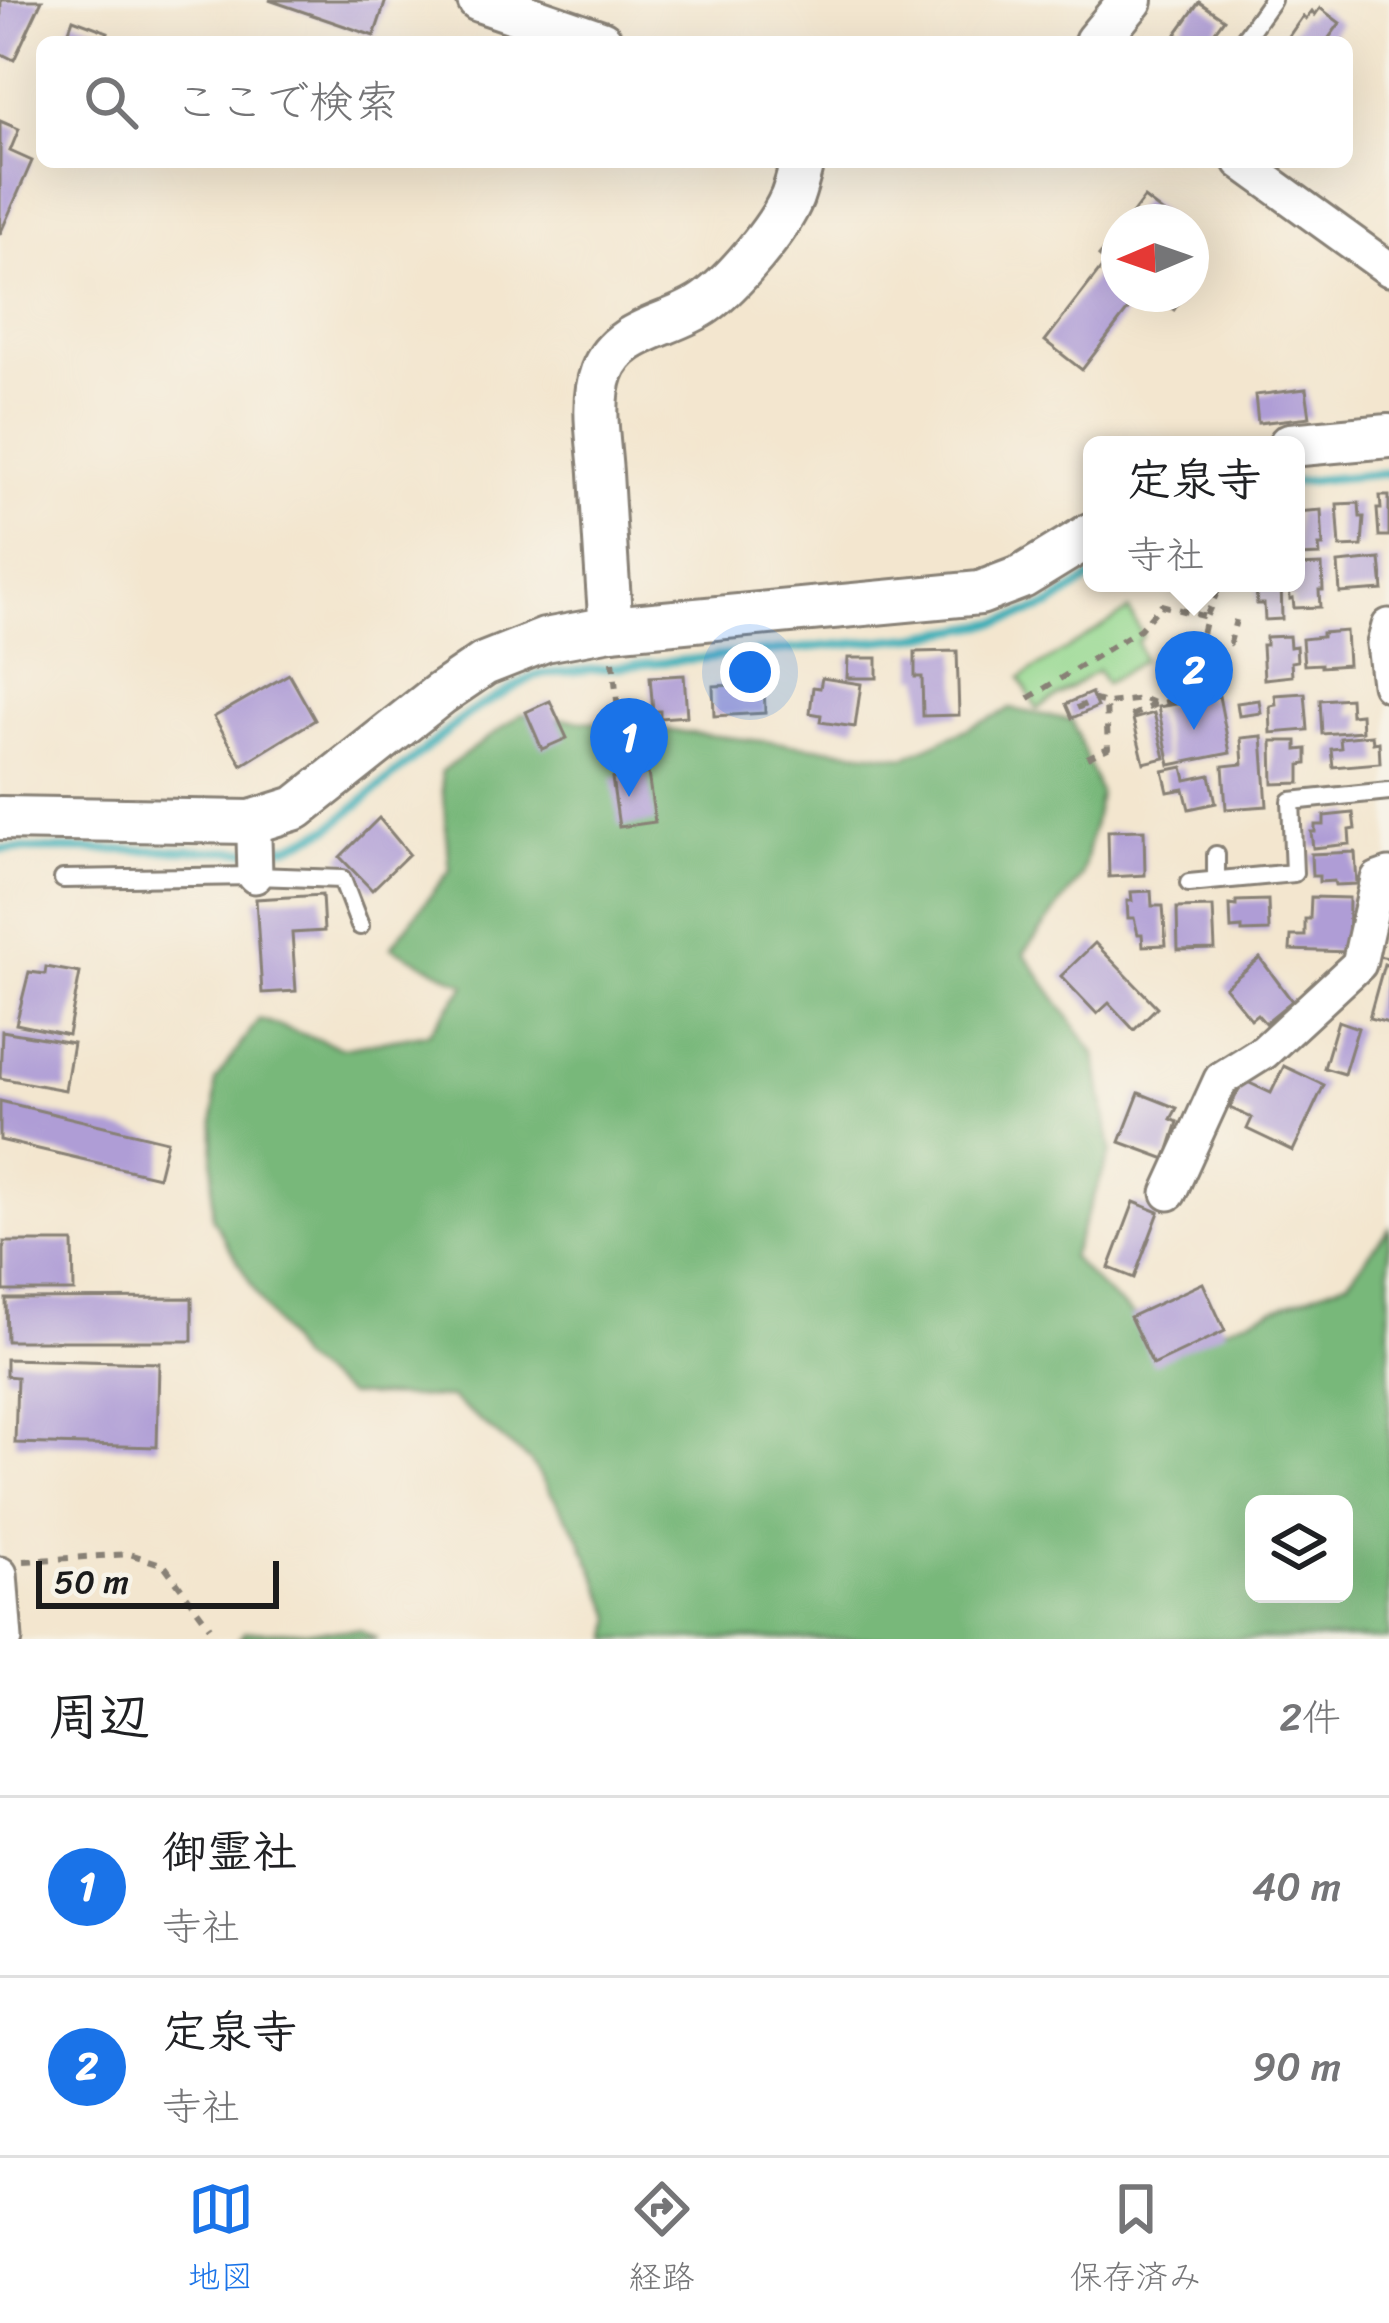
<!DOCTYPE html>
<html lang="ja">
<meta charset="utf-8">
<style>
:root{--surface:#fff;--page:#f6f6f6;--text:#202124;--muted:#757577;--line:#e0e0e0;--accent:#1a73e8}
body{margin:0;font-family:Sriracha,"Klee One",sans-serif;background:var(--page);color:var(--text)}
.controls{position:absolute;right:36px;bottom:36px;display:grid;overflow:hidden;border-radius:18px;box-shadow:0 12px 48px #0002}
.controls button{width:108px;height:108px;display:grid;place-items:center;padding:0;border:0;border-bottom:3px solid var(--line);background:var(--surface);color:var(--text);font:60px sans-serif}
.compass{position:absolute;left:1101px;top:204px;width:108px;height:108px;border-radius:50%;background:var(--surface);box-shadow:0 12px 48px #0002;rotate:268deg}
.scale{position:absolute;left:36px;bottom:30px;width:243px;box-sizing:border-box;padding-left:12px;border:6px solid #1c1c1c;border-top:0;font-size:33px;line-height:42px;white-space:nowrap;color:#1c1c1c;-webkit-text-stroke:9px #f7f3e8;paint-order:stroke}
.you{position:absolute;left:750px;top:672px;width:42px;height:42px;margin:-30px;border:9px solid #fff;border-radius:50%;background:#1a73e8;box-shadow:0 0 0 18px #1a73e833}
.badge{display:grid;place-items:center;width:78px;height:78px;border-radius:50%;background:var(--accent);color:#fff;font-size:39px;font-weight:700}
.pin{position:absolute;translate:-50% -99px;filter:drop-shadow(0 3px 6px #0008)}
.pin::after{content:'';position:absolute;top:63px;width:42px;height:36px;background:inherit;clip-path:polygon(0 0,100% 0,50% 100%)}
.popup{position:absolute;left:1083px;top:436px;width:222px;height:156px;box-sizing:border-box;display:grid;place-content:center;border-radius:18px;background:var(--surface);filter:drop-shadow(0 3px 9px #0005);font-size:39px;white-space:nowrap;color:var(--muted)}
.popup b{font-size:45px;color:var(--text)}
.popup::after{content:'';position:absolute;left:50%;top:100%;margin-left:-24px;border:24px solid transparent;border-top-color:var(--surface)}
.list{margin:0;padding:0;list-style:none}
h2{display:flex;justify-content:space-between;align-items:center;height:156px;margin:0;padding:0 48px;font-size:51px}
h2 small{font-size:39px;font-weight:400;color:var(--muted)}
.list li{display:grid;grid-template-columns:78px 1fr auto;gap:36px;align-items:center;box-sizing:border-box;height:180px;padding:0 48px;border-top:3px solid var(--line)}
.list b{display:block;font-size:45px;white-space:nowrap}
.list p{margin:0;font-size:39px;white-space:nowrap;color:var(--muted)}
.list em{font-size:39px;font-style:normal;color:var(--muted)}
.icon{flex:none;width:66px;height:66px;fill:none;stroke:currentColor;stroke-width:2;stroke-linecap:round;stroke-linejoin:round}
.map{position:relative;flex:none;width:1389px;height:1639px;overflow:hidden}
.search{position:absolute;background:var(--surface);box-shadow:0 12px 48px #0002;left:36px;right:36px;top:36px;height:132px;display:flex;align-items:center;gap:30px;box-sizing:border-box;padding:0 42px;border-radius:18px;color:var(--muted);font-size:45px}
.sheet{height:516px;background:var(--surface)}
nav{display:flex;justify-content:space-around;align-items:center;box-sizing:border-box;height:168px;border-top:3px solid var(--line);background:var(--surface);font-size:33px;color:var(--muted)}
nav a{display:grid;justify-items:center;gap:6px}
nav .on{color:var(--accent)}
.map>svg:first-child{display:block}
.green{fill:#95d890;stroke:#587a56;stroke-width:3}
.forest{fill:#78b87a;stroke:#4a6a4b;stroke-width:3;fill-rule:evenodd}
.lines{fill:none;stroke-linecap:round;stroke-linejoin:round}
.stream{stroke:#3eafb7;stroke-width:9}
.building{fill:#af9dd6}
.service-casing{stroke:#888176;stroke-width:22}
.minor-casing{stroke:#888176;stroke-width:39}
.tertiary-casing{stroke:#888176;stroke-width:48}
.path{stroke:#888176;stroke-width:6;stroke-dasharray:9 9;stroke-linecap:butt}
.service{stroke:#fff;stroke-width:16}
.minor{stroke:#fff;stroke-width:33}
.tertiary{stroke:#fff;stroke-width:42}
</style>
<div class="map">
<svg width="1389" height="1639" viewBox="0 0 1389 1639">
<rect width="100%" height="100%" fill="#f7f3e8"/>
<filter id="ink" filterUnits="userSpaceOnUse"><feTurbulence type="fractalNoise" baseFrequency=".00833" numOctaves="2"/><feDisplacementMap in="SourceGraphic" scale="24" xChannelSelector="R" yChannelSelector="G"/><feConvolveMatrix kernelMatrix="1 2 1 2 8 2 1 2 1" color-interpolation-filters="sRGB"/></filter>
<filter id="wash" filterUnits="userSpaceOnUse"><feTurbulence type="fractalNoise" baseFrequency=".004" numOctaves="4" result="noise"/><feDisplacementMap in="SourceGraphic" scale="48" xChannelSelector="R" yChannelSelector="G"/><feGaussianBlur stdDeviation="2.7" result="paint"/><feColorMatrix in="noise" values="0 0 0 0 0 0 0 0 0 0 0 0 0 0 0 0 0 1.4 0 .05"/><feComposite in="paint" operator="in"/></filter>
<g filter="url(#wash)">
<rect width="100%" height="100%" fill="#f3e6cf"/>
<path class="green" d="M1129,610L1143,636L1137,642L1143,660L1105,684L1098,670L1037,709L1020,678Z"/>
<g class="forest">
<path d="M1010,709L1072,720L1100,794L1082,876L1024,953L1095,1054L1111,1151L1071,1257L1102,1289L1146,1326L1201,1337L1349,1280L1389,1228V1639H610L613,1617L580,1538L530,1461L451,1398L347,1395L299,1360L262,1303L212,1217L215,1081L259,1019L343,1048L429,1033L466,985L391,947L450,870L441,772L521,714L905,757ZM1254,1504H1344V1594H1254Z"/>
<path d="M360,1630L377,1639H239L245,1632Z"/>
</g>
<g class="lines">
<g class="stream">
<path d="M1296,482L1389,473"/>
<path d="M0,849L247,851"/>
<path d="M263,849L290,846L330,828L469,713L536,675L915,637L1000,622L1050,606L1092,577"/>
</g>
</g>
<g id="blocks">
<g class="building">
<path d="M1,0H42L14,60L0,53Z"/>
<path d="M269,0H386L374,36Z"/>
<path d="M1199,2L1224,19L1207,42H1187L1176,34Z"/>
<path d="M1320,8L1340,23L1326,42H1291L1287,39L1303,16L1306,19L1312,11L1315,15Z"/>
<path d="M73,19L108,32L104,42H65Z"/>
<path d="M0,121L19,129L10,151L32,161L0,234Z"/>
<path d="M1144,198L1175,222H1126Z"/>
<path d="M1119,231V294H1140L1082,370L1045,341L1106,262L1099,256Z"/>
<path d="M1150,294H1185L1174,310Z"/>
<path d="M1306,389L1310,417L1258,423L1255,395Z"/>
<path d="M1380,496H1389V536H1379L1377,509H1381Z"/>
<path d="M1359,503L1360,517H1364L1362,546L1340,547L1337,504Z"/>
<path d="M1321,510L1323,546H1319L1320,555L1297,556L1296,512Z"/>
<path d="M1380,559L1383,590L1340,593L1338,563Z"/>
<path d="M1322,565L1323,590H1319L1320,607L1294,608L1293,598L1290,599L1289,583H1296V566Z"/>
<path d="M1256,583H1281L1282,619L1265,620L1264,604H1257Z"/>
<path d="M1346,631L1348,665L1321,667V664L1304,665L1302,639L1322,637V633Z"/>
<path d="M1289,636L1290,647L1296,646L1297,661L1291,662L1292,676L1264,679L1262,645H1266V637Z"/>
<path d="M957,651L959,715L923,716L922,677H915V652Z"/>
<path d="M848,658H877V678H847Z"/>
<path d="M289,674L315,720L242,765L214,717Z"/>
<path d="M684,675L687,716L660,718V711H653L650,677Z"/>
<path d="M822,678L861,684L855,727L820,722L821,715L810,713L813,687L820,688Z"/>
<path d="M764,684L765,713L714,716L713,686Z"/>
<path d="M1202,690L1204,699L1219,696L1230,753L1170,765L1158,707L1176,704L1175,695Z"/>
<path d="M1091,693L1097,707L1072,718L1066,704Z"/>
<path d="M1305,693L1308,730L1271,733L1270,706L1276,705L1275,695Z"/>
<path d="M1350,698L1351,715L1361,714L1362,731L1322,734L1320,700Z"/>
<path d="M1259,700L1261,713L1239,716L1237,703Z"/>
<path d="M550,701L567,738L542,749L526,712Z"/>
<path d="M1154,713L1165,758L1144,763L1133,719Z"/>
<path d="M1372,735L1373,743L1379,742L1380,763L1333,767L1331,749L1341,748L1340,738Z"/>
<path d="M1262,736L1267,806L1226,809L1223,766L1243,764L1241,738Z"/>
<path d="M1272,741H1297V750L1307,749V764L1300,765V783L1273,784Z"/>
<path d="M1183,767L1186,780L1210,775L1216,803L1189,809L1184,789L1168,792L1163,771Z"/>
<path d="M648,773L655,822L619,827L612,778Z"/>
<path d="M1353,813L1355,829L1349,830L1350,844L1313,848L1311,832H1315V825H1324V816Z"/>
<path d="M379,818L409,854L372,890L340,857Z"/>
<path d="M1144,830L1145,875L1109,877L1108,831Z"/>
<path d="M1355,852L1357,884L1335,885L1334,881L1319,882V876H1312L1311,854Z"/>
<path d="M1151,891L1152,906H1163L1166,945L1143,946L1142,934H1138L1134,918H1128L1127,901H1132L1131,892Z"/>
<path d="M322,895L324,931L292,933L296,991L262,993L256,899Z"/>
<path d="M1311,897L1349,898L1348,952L1290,950L1291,936H1305V919H1310Z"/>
<path d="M1268,900L1269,931L1242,932V928L1231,929L1230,905L1236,906V901Z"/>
<path d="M1213,907L1215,949L1178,950L1177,908Z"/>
<path d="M1387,912H1389V958L1377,956Z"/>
<path d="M1095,943L1157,1007L1134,1030L1109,1003L1097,1014L1061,976Z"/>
<path d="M1260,958L1292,1001L1265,1023L1257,1014L1251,1019L1225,987Z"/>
<path d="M1384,964L1389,966V1023L1369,1018Z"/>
<path d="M46,967L80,973L68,1035L16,1024L29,972L45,974Z"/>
<path d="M1338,1021L1358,1028L1344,1074L1324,1068Z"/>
<path d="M2,1031L73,1043L65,1090L0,1078Z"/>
<path d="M1284,1066L1324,1085L1293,1151L1247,1129L1252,1118L1230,1108L1243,1080L1271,1093Z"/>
<path d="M1139,1093L1177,1108L1171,1119L1178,1122L1166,1159L1120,1142Z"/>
<path d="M0,1101L167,1141L158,1177L0,1140Z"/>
<path d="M1134,1202L1159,1212L1134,1278L1109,1268Z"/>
<path d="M4,1242H73L74,1291H4Z"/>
<path d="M1203,1283L1225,1331L1153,1365L1130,1317Z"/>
<path d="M192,1298V1341H7L6,1299Z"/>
<path d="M6,1359L159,1363L157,1447L15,1443L17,1377L6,1376Z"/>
</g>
</g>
</g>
<g filter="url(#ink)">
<use href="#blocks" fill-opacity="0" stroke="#888176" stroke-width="3"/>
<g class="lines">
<defs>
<g id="service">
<path d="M1242,42L1272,0"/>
<path d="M1216,855V880"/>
<path d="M63,879L255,876L342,879L360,926"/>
<path d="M1189,883L1294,873L1291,801L1389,791"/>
</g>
<g id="minor">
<path d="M1241,162L1389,269"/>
<path d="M1389,626L1384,644L1389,684"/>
<path d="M251,822L254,838L255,876"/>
<path d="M1169,1193L1221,1079L1264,1052L1359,964L1378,879L1389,875"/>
<path d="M0,1574L5,1639"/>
</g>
<g id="tertiary">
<path d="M479,0L601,42"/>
<path d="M1096,42L1131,0"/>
<path d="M1290,445L1389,436"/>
<path d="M611,628C607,577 604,525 601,473C599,442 591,402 602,372C618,328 671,327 705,303C733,283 779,229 792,197C796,186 799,174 802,162"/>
<path d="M0,818L251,822L296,808L440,694L484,664L545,640L611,628L980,593L1022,577L1092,534"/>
</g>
</defs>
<use href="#service" class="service-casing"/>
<use href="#minor" class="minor-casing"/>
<use href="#tertiary" class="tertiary-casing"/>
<g class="path">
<path d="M1196,659L1230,643L1236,620"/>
<path d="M613,661L623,759"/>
<path d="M1029,698L1140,629L1161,605L1206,617"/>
<path d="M1186,703L1206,617L1221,583"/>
<path d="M1077,708L1095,700L1106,703"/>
<path d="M1131,716L1156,704L1187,698"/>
<path d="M1087,758L1108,748L1106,703L1144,699L1156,704"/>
<path d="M24,1561L130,1554L164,1565L210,1627"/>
</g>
<use href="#service" class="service"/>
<use href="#minor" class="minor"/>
<use href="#tertiary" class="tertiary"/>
</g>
</g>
</svg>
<div class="controls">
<button><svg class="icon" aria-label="layers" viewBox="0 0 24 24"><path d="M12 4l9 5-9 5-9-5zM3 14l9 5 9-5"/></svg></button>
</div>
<svg class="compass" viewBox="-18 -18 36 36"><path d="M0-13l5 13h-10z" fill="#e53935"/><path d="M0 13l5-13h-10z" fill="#757577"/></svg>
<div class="scale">50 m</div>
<div class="you"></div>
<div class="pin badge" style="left:629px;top:797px">1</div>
<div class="pin badge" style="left:1194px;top:730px">2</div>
<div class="popup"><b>定泉寺</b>寺社</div>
<div class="search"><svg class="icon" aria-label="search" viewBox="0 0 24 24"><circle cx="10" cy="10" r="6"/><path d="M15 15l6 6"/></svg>ここで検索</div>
</div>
<section class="sheet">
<h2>周辺<small>2件</small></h2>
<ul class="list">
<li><span class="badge">1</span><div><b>御霊社</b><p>寺社</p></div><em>40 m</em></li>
<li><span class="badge">2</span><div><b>定泉寺</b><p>寺社</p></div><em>90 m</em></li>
</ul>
</section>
<nav>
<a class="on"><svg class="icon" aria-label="map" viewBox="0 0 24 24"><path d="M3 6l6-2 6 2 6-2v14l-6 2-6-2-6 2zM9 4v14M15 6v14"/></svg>地図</a>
<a><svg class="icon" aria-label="directions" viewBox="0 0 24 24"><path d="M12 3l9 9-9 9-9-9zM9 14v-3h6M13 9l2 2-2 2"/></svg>経路</a>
<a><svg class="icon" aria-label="saved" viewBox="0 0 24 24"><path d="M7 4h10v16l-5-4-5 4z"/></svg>保存済み</a>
</nav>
